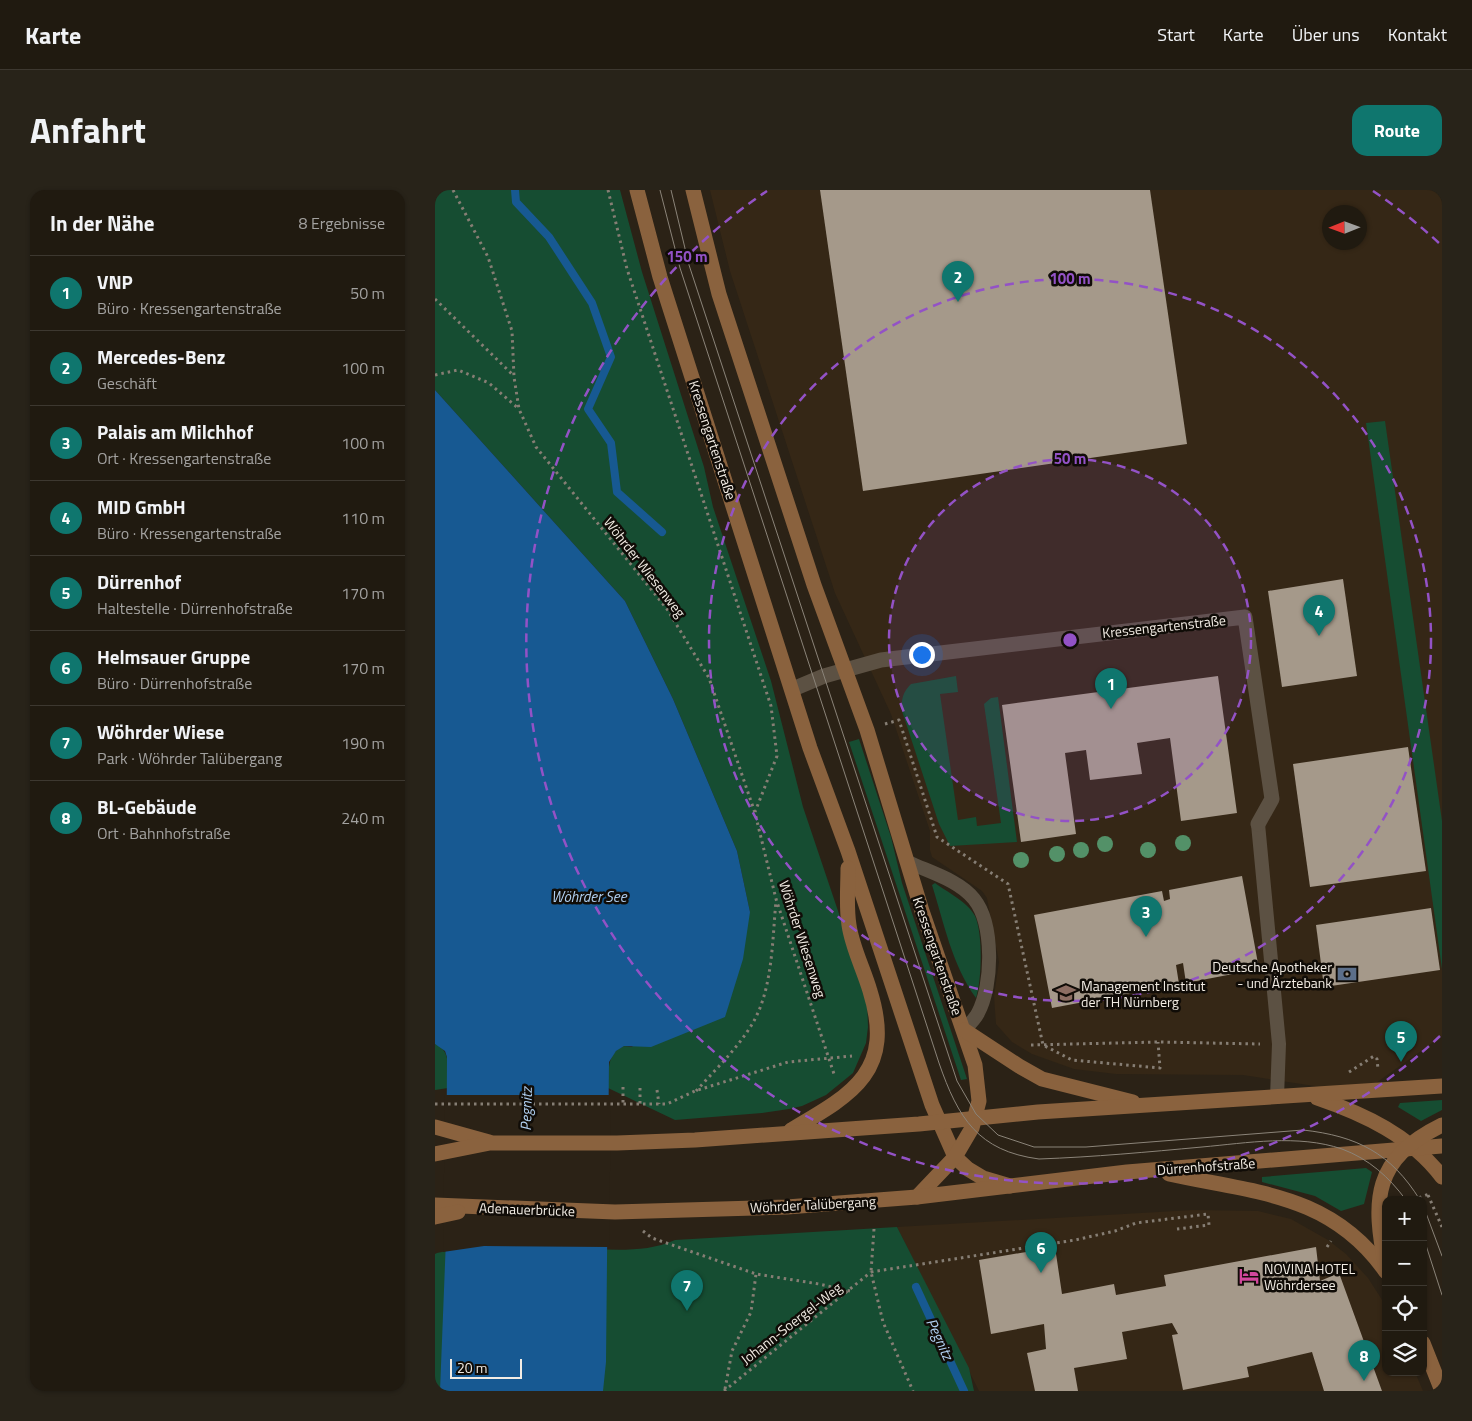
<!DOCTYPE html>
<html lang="de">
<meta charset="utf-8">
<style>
:root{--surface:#201a10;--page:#282319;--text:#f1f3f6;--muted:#a2a19f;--line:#3d3830;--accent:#0f766e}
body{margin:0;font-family:"Titillium Web",sans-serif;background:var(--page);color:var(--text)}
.controls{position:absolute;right:15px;bottom:15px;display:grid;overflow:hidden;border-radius:10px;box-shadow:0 1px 4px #0004}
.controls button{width:45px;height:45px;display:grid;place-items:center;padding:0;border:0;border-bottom:1px solid var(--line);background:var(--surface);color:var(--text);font:25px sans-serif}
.compass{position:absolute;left:887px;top:15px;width:45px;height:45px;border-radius:50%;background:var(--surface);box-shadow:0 1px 4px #0004;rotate:269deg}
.scale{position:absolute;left:15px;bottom:12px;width:72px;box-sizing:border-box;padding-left:5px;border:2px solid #f2ece4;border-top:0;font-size:14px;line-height:18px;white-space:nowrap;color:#f2ece4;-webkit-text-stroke:4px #100c07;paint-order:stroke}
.you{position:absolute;left:486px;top:464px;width:18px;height:18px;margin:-12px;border:4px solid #fff;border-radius:50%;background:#1a73e8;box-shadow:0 0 0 8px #1a73e833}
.badge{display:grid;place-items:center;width:32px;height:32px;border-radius:50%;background:var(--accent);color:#fff;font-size:16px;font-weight:700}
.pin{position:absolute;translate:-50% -41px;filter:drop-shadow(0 1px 2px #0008)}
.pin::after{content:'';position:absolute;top:26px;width:18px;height:15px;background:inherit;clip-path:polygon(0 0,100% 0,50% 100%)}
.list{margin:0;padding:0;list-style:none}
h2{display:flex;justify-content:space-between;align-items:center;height:65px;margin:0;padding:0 20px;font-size:21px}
h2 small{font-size:16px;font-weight:400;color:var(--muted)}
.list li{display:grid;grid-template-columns:32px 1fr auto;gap:15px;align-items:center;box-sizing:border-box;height:75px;padding:0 20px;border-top:1px solid var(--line)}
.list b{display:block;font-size:19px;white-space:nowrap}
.list p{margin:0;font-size:16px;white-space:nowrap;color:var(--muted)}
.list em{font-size:16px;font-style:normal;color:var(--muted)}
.icon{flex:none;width:28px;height:28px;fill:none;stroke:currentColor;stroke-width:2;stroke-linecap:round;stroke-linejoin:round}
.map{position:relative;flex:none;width:1007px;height:1201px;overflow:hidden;border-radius:15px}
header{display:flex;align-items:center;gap:30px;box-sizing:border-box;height:70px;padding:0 25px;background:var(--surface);border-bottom:1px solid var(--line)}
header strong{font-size:24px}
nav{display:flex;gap:28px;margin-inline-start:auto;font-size:18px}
.intro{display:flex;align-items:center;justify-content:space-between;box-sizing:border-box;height:120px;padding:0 30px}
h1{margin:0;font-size:35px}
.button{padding:12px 22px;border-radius:15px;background:var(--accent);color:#fff;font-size:18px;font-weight:700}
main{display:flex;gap:30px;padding:0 30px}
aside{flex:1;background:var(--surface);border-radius:15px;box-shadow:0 1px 4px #0004}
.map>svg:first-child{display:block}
.built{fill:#352716;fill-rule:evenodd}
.green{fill:#164d32}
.water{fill:#175992}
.pier{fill:#2b2216}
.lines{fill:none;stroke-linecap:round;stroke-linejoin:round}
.stream{stroke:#175992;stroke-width:8}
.building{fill:#a5998a}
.path{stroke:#867e74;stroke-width:3;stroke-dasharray:2.5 4;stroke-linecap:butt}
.service{stroke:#5c5143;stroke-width:14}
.minor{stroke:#5c5143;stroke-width:15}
.secondary{stroke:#8a623e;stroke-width:15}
.tram{stroke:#8b8479;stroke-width:1}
.tree{fill:#539168}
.ring{fill:none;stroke:#9352c6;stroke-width:2.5;stroke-dasharray:9 6}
.labels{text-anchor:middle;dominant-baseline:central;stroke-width:5;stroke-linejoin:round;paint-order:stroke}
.street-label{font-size:14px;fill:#f2ece4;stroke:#100c07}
.poi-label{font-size:14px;fill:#f2ece4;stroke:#100c07;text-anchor:start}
.water-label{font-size:15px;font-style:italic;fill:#b1d0f1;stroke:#100c07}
.centre{fill:#9352c6;stroke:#100c07;stroke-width:2.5}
.ring-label{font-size:15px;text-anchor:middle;font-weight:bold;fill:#9352c6;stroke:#100c07;stroke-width:5;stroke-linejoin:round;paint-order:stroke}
</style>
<header>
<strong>Karte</strong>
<nav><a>Start</a><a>Karte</a><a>Über uns</a><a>Kontakt</a></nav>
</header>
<div class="intro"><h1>Anfahrt</h1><a class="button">Route</a></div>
<main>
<aside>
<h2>In der Nähe<small>8 Ergebnisse</small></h2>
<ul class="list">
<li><span class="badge">1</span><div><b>VNP</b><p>Büro · Kressengartenstraße</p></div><em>50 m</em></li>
<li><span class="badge">2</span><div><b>Mercedes-Benz</b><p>Geschäft</p></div><em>100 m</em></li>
<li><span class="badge">3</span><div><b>Palais am Milchhof</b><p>Ort · Kressengartenstraße</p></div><em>100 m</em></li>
<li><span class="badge">4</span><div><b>MID GmbH</b><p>Büro · Kressengartenstraße</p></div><em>110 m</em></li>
<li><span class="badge">5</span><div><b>Dürrenhof</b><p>Haltestelle · Dürrenhofstraße</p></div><em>170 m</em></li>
<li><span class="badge">6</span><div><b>Helmsauer Gruppe</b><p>Büro · Dürrenhofstraße</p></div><em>170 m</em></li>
<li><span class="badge">7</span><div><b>Wöhrder Wiese</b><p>Park · Wöhrder Talübergang</p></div><em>190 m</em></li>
<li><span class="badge">8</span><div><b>BL-Gebäude</b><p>Ort · Bahnhofstraße</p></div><em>240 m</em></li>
</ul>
</aside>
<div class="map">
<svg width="1007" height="1201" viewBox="0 0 1007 1201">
<rect width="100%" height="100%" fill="#2b2216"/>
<g class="built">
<path d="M275,0H1007V846L941,893L886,897L808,885L681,884L639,879L597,864L577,852L561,834L559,806L564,772L552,708L547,701L497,667L495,660V641L456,524L400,403L295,81ZM894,22H924V52H894Z"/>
<path d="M758,1020L823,1021L856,1029L893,1050L911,1064L933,1088L951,1116V1182H980L988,1201H544L462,1037Z"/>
</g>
<g class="green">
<path d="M0,0H185L207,82L269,277L278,317L336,491L368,617L432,807L433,837L431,853L418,883L391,905L367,916L354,919L327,923L240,930L173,898C174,882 171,863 189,856L197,857L315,722L302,661L238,509L190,411L0,200Z"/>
<path d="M950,231L1007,631V779L931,233Z"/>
<path d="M521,486L523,502L505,504L523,630L541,627L542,636L566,633L549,514L556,508L563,507L582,652L515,656L504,634L467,521C466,509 468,502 476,494Z"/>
<path d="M424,549L456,647L467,693L532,889L526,890L414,552Z"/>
<path d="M500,693C512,702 533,712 540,726C548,743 547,790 541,808C517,775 509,733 497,695Z"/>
<path d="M0,854C17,860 13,883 13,898L0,900Z"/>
<path d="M1007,910V920L986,931L963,917L965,913Z"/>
<path d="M931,978L937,982L929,1014L906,1021L880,1006L827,992V987Z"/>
<path d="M462,1037L534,1178L539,1201H0V1064L2,1063C51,1052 104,1058 154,1059C184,1060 213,1062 240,1050Z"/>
</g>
<path class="water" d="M0,200L190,411L238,509L302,661L315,722L308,769L290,827L216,857L189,856L181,861L174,872L171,1172L168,1201H5L11,1049L12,867L10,861L0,854Z"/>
<path class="pier" d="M10,905H176L174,1057L49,1056L8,1062Z"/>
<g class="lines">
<g class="stream">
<path d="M80,0L81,12L114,47L157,113L176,167L153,219L176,253L182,302L227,342"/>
<path d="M481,1097L529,1201"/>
</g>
</g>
<g class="building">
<path d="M385,0H715L752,254L428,301Z"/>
<path d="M908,389L922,486L847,497L833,401Z"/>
<path d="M783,486L802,623L746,631L735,548L702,553L707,584L655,590L651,560L630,563L641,644L586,652L567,515Z"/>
<path d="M973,557L991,681L875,697L858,574Z"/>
<path d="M807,686L824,779L751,793L748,773L741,775L744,794L617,818L599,725L727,701L729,711L735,709L734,700Z"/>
<path d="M996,718L1005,780L889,797L881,735Z"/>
<path d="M620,1057L627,1104L679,1094L681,1105L731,1096L729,1085L881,1057L885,1091L904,1083L947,1201H889L877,1162L812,1177L814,1187L748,1200L737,1145L743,1144L737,1133L687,1142L692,1169L639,1178L643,1201H600L592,1163L611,1159L609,1134L556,1144L544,1070Z"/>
</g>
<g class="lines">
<g class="path">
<path d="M18,0L53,67L77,141L79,187L84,219L101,257L232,419L274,488L320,623L341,709L400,887"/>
<path d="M173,0L192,79L336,516L342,566L320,622"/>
<path d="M0,109L79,186"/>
<path d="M0,185L23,180L54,193L84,219"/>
<path d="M450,534L464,530L502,647L573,694L608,855L637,870L725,878L723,852"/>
<path d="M596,855L723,852L825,854"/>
<path d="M914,882L939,866L942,869L943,879"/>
<path d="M188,897V915"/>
<path d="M205,898V914"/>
<path d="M222,900L224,914"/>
<path d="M261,901C279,881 299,862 314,839C338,804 337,752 341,711"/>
<path d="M0,914H232L260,901L353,872L417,866"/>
<path d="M993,1005L1007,1037"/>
<path d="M978,1010L994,1004"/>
<path d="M439,1039L436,1082L448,1132L478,1201"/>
<path d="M208,1041L217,1048L321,1084L384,1094L415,1101"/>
<path d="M892,1057L896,1051"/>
<path d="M436,1082L640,1050L680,1041L701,1033L773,1024L774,1035L742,1039"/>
<path d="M290,1199L297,1161L316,1122L321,1084"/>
<path d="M289,1201L436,1082"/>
</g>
<g class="service">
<path d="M823,634L844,854L842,907"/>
<path d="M473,672C494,682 524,690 539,709C559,734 558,795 543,823C540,829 534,835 529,840"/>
</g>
<path class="minor" d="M358,499L389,486L446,470L810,427L837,609L823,634"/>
<g class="secondary">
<path d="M202,0L225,87L375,558L413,661L497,915L520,967L533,979L548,988L575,996"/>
<path d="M258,0L284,104L379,395L432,540L487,721L540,875L544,911L537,938L520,967L482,1007"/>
<path d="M529,840L584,876L607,889L698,912"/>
<path d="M882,908C929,924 976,946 1007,987"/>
<path d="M0,937L54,952"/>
<path d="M356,940C418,904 460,881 435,801C429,780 417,757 414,735C411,717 413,696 413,678"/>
<path d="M0,964L55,953H182L260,950L484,934L603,922L1007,896"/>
<path d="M734,984C819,1003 896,1003 951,1082"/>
<path d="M0,1015L180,1022L352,1017L482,1007L692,982L1007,956"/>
<path d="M0,1027L23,1022"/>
<path d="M951,1078C937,1009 938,969 1007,935"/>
<path d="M988,1153L1007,1201"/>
</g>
<g class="tram">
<path d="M225,0L245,78L504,873C523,928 543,961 604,969C659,967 713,962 767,957C812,953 863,944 907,959C934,969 954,987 971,1010"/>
<path d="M236,0L254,75L522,891L541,924L563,945L599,957H651L868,940C922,946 956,963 985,1010"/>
<path d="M988,1015L1007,1066"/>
<path d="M988,1046L1007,1105"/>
</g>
</g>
<g class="tree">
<circle cx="748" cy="653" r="8"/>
<circle cx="670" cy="654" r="8"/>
<circle cx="646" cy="660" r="8"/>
<circle cx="713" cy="660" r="8"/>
<circle cx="622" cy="664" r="8"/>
<circle cx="586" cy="670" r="8"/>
</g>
<circle cx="635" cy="450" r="181" fill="#9352c6" fill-opacity=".12"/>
<g class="ring">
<circle cx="635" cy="450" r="181"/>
<circle cx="635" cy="450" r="361"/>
<path d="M1005 846A542 542 0 1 1 332 1M938 1A542 542 0 0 1 1005 54"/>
</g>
<defs>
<symbol id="bank-bare" viewBox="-9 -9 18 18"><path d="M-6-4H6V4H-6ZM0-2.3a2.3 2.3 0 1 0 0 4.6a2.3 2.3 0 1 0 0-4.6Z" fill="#5c6f8a" stroke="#100c07" stroke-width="2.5" paint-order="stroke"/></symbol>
<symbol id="university-bare" viewBox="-9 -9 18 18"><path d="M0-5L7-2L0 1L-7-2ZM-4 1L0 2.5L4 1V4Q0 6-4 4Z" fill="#8d6e63" stroke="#100c07" stroke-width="2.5" paint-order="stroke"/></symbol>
<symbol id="hotel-bare" viewBox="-9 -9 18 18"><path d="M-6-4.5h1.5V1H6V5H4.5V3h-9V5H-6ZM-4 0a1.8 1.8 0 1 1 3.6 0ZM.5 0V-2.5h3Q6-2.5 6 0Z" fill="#d1479c" stroke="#100c07" stroke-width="2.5" paint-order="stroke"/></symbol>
</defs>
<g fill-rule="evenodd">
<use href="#bank-bare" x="898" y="770" width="28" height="28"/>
<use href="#university-bare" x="617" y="789" width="28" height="28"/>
<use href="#hotel-bare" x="800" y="1072" width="28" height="28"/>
</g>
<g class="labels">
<g class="street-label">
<text transform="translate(278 250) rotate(72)">Kressengartenstraße</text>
<text transform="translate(210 377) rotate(52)">Wöhrder Wiesenweg</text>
<text transform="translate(729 436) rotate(-6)">Kressengartenstraße</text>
<text transform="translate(368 749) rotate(72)">Wöhrder Wiesenweg</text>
<text transform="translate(503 766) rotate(71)">Kressengartenstraße</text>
<text transform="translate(771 976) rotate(-4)">Dürrenhofstraße</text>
<text transform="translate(378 1014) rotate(-3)">Wöhrder Talübergang</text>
<text transform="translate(92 1019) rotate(2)">Adenauerbrücke</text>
<text transform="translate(356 1133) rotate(-38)">Johann-Soergel-Weg</text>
</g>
<g class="poi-label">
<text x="897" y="776" text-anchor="end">Deutsche Apotheker<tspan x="897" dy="16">- und Ärztebank</tspan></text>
<text x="646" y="795">Management Institut<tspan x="646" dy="16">der TH Nürnberg</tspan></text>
<text x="829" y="1078">NOVINA HOTEL<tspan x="829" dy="16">Wöhrdersee</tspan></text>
</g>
<g class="water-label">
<text x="154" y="706">Wöhrder See</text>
<text transform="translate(91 919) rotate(-89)">Pegnitz</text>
<text transform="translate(505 1149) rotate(65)">Pegnitz</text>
</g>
</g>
<circle cx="635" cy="450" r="8" class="centre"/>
<g class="ring-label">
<text x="252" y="72">150 m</text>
<text x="635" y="94">100 m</text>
<text x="635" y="274">50 m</text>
</g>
</svg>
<div class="controls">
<button>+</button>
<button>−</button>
<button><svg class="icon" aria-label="locate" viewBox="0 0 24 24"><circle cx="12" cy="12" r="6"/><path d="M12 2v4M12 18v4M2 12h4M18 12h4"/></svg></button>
<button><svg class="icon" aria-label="layers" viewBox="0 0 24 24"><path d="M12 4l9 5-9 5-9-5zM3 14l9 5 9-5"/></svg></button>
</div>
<svg class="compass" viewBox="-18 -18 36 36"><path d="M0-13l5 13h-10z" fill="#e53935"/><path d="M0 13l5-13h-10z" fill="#a2a19f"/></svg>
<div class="scale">20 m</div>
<div class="you"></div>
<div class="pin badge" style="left:676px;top:519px">1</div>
<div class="pin badge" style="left:523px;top:112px">2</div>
<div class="pin badge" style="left:711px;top:747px">3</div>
<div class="pin badge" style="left:884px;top:446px">4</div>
<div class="pin badge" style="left:966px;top:872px">5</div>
<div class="pin badge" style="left:606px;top:1083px">6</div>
<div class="pin badge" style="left:252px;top:1121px">7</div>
<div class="pin badge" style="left:929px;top:1191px">8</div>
</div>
</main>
